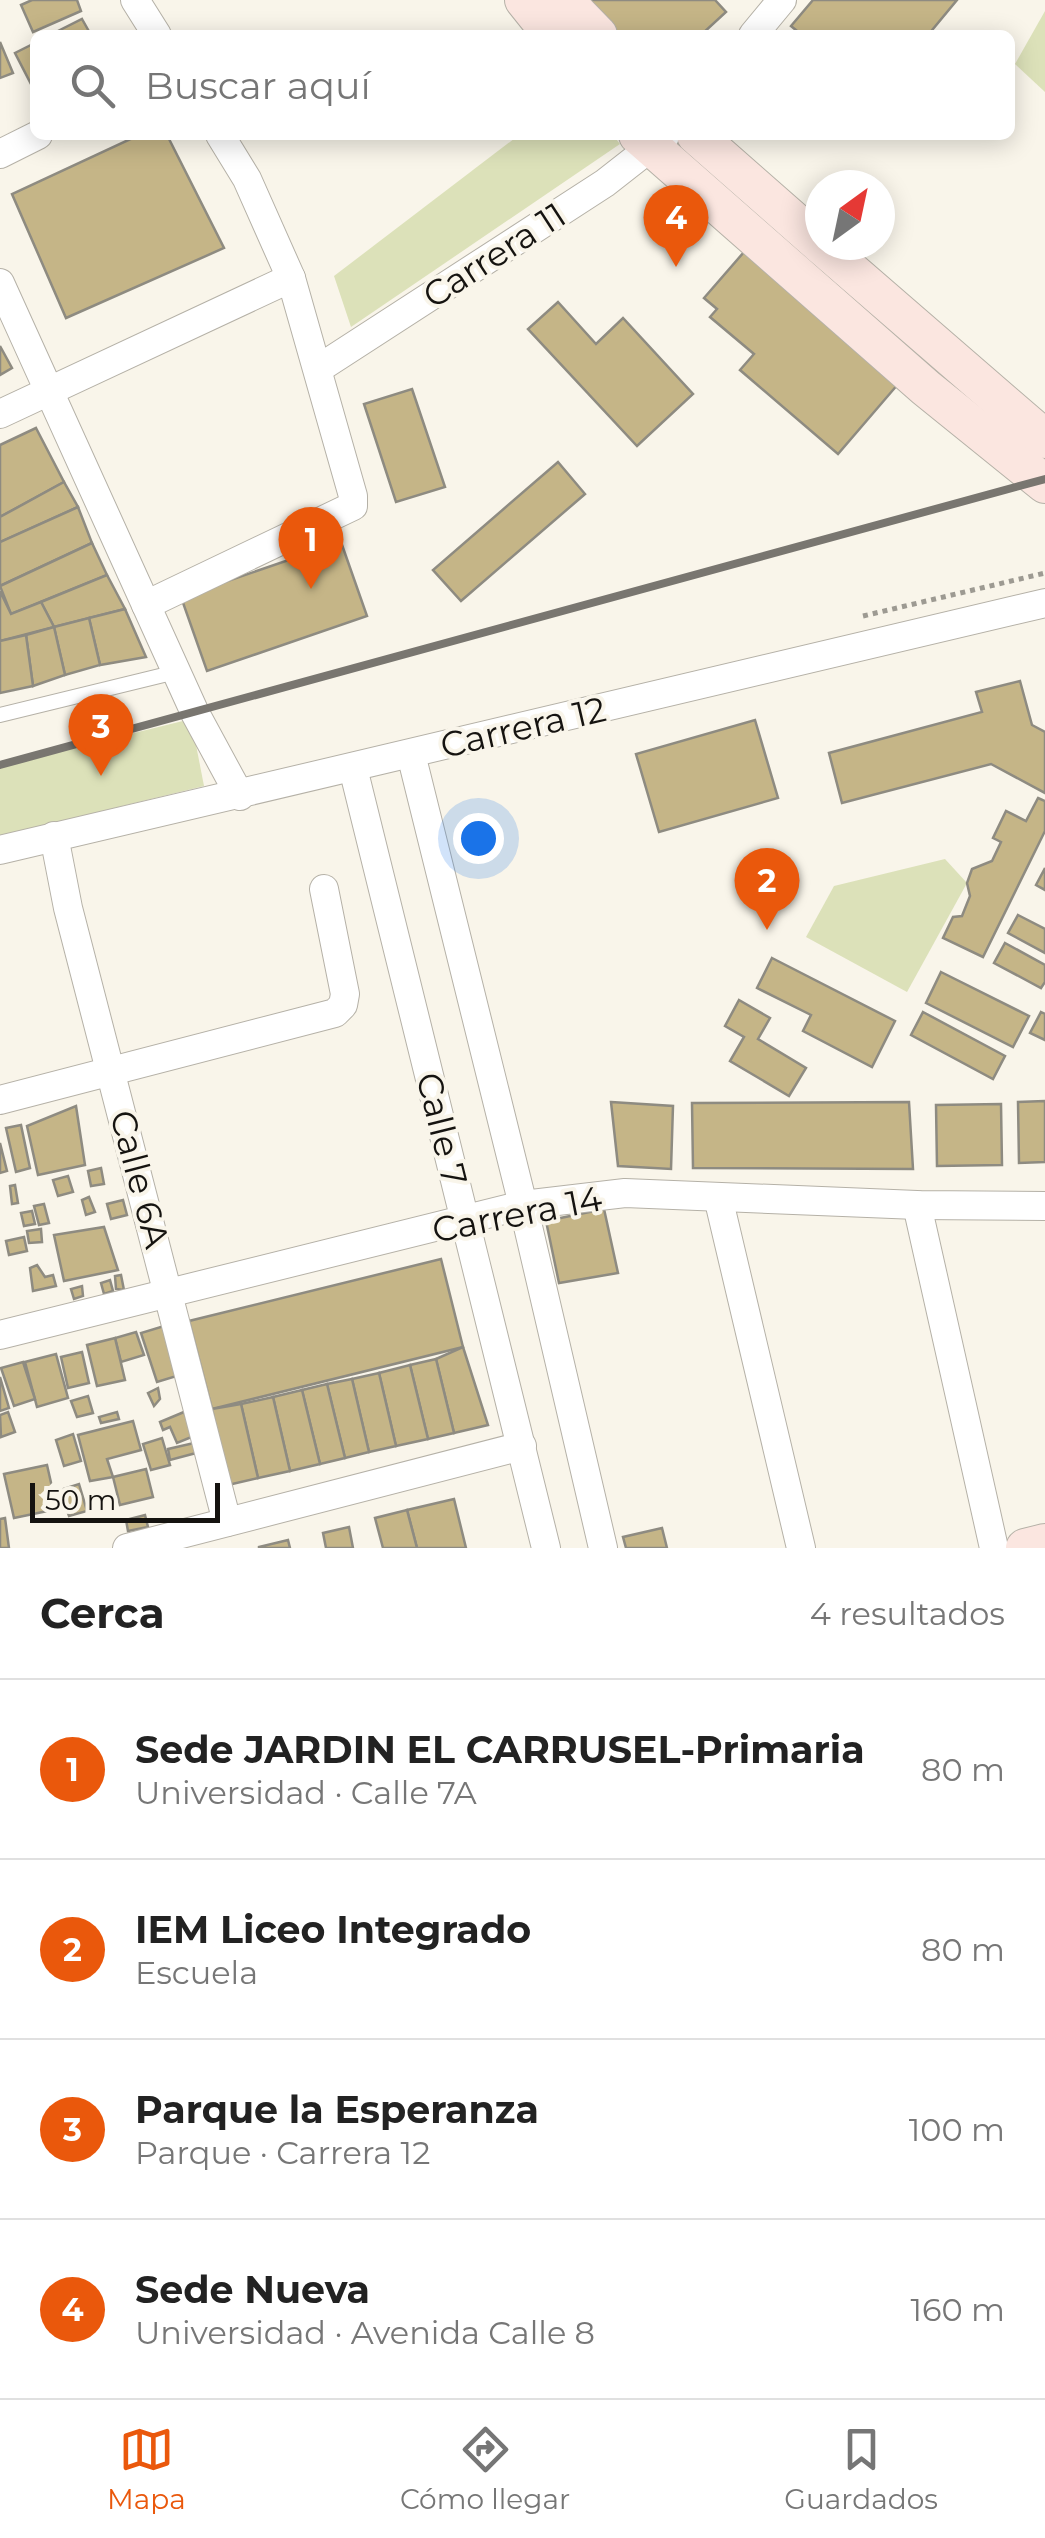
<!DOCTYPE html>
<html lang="es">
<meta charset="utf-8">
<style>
:root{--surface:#fff;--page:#f2f2f2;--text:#222;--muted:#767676;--line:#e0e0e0;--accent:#ea580c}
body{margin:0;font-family:Montserrat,sans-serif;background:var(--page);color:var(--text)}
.compass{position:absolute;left:805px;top:170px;width:90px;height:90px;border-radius:50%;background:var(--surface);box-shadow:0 5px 25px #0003;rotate:33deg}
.scale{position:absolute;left:30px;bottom:25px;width:190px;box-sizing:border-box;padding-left:10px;border:5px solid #151310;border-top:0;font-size:28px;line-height:35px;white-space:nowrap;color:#151310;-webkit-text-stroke:8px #f9f5ea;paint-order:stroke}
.you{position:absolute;left:478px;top:838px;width:35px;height:35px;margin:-25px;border:8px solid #fff;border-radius:50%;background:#1a73e8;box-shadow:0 0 0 15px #1a73e833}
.badge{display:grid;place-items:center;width:65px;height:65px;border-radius:50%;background:var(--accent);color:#fff;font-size:32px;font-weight:700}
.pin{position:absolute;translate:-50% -82px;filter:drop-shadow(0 2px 5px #0008)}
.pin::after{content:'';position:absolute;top:52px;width:35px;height:30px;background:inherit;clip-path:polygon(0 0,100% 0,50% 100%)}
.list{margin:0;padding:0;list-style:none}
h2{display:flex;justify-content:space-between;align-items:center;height:130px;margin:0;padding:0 40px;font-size:42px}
h2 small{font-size:32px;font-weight:400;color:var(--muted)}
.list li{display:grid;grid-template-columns:65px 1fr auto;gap:30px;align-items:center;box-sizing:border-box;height:180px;padding:0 40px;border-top:2px solid var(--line)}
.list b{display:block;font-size:38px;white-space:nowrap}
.list p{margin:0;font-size:32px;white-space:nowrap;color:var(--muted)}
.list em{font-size:32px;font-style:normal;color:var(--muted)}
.icon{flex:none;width:55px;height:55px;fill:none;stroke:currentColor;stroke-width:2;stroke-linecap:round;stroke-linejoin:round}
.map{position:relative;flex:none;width:1045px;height:1548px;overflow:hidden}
.search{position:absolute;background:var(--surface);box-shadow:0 5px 25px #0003;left:30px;right:30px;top:30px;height:110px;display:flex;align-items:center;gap:25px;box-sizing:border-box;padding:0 35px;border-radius:15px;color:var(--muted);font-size:38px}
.sheet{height:850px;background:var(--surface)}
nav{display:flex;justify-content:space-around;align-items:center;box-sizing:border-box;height:140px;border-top:2px solid var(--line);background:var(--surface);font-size:28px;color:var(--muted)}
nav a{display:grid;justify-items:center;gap:5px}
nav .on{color:var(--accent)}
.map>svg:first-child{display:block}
.green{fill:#dce1b9}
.building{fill:#c5b587;stroke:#8e8b81;stroke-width:2.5}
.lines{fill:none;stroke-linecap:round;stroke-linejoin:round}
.lane-casing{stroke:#b5b1a7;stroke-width:16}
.street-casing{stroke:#b5b1a7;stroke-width:30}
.secondary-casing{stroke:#b5b1a7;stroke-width:40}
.path{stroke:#9d9a92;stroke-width:5;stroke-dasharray:5 5;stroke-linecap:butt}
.lane{stroke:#fff;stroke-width:14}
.street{stroke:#fff;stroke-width:28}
.secondary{stroke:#fbe6e0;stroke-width:38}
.rail{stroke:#797670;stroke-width:8}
.labels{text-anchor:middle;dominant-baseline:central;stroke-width:8;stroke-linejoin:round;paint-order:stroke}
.street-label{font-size:35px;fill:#151310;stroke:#f9f5ea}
</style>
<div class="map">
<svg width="1045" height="1548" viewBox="0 0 1045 1548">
<rect width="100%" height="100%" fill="#f9f5ea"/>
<g class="green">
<path d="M1045,11V92L1015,64Z"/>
<path d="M519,135H613L620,144L351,327L334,276Z"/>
<path d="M191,719L204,786L0,836V766Z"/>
<path d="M945,859L967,883L907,992L806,937L834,886Z"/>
</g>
<g class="building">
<path d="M32,0H77L81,11L33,32L21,5Z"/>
<path d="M591,0H715L726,12L701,35H618L588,3Z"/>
<path d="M813,0H957L928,35H802L791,26Z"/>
<path d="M82,19L91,35H50Z"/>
<path d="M0,42L13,73L0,78Z"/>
<path d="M35,43V82L31,84L15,53Z"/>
<path d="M139,135H167L224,248L66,318L12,194Z"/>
<path d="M744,252L899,383L838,454L740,370L754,354L710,317L717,309L704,298Z"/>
<path d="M558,302L596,344L623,318L693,394L637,446L528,329Z"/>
<path d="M0,346L12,368L0,375Z"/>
<path d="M412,389L445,487L396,502L364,404Z"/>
<path d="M36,428L64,482L0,517V445Z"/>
<path d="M558,462L585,494L461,601L433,570Z"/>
<path d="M64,482L78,507L0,542V517Z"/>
<path d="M78,507L92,543L0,586V542Z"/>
<path d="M341,542L367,616L207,671L181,597Z"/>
<path d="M92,543L107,575L11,614L0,586Z"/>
<path d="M107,575L125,609L54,627L41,602Z"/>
<path d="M0,591L11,614L41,602L54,627L0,641Z"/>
<path d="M125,609L146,657L100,665L89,618Z"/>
<path d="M89,618L100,665L65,675L54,627Z"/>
<path d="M54,627L65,675L33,686L26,635Z"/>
<path d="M26,635L33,686L0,693V641Z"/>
<path d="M1020,681L1032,725L1045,732V793L991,764L842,803L829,753L982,712L976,692Z"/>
<path d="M755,720L778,798L659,832L636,754Z"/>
<path d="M1038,798L1045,801V831L983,957L943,938L953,917L962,916L970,896L967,883L972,869L992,861L1001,842L993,838L1006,811L1026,821Z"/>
<path d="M1045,868V890L1036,885Z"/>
<path d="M1018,915L1045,929V953L1008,933Z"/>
<path d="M1005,943L1045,965V982L1041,988L994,963Z"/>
<path d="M772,958L895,1021L872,1067L803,1031L811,1015L757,988Z"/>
<path d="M941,972L1029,1016L1013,1047L926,1003Z"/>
<path d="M739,1000L770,1018L758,1039L806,1068L789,1096L730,1061L744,1037L725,1026Z"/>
<path d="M923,1012L1005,1056L993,1079L911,1035Z"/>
<path d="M1041,1012L1045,1014V1040L1030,1033Z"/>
<path d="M1045,1101V1162L1019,1163L1018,1102Z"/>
<path d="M611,1102L673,1106L671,1169L618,1166Z"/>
<path d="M909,1102L913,1169L693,1168L692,1103Z"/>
<path d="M1001,1104L1002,1165L937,1166L936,1105Z"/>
<path d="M76,1106L85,1165L38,1175L27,1126Z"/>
<path d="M21,1125L30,1168L16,1172L6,1128Z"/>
<path d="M0,1143L7,1171L0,1173Z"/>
<path d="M101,1168L104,1184L91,1186L88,1171Z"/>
<path d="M68,1176L73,1192L58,1196L53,1180Z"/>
<path d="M15,1185L18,1203L12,1204L10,1186Z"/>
<path d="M89,1197L95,1212L86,1215L82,1200Z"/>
<path d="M123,1200L127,1215L111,1219L107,1204Z"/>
<path d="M44,1204L49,1223L39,1225L34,1206Z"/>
<path d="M604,1209L618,1273L559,1283L546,1221Z"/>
<path d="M32,1211L35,1224L24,1226L21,1213Z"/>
<path d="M104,1227L118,1270L64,1281L54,1235Z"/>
<path d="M41,1229L42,1242L29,1243L27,1231Z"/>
<path d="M24,1237L27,1251L9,1255L6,1241Z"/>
<path d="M441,1259L463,1347L212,1409L189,1321Z"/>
<path d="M37,1265L45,1277L53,1275L56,1286L33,1291L30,1268Z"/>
<path d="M121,1275L124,1290L116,1289L115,1276Z"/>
<path d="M110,1280L113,1291L104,1294L101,1283Z"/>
<path d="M82,1286L83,1296L74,1299L71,1289Z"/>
<path d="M164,1326L180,1375L157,1382L141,1333Z"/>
<path d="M136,1332L144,1355L121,1362L115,1338Z"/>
<path d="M115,1338L125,1380L97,1386L87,1345Z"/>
<path d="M463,1347L488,1425L454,1433L436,1359Z"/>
<path d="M82,1352L89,1383L68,1388L61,1357Z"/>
<path d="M56,1354L68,1398L37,1407L25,1362Z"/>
<path d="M436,1359L454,1433L428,1439L410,1365Z"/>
<path d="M23,1362L35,1399L14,1406L1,1368Z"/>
<path d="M410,1365L428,1439L396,1446L379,1373Z"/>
<path d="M379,1373L396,1446L369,1452L352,1379Z"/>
<path d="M0,1377L9,1408L0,1411Z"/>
<path d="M352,1379L369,1452L345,1458L327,1384Z"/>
<path d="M327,1384L345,1458L320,1464L302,1390Z"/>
<path d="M158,1388L160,1399L154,1406L148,1393Z"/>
<path d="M302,1390L320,1464L290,1471L273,1397Z"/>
<path d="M88,1396L93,1413L77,1417L71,1401Z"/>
<path d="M273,1397L290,1471L258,1478L241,1404Z"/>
<path d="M241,1404L258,1478L228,1485L212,1409Z"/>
<path d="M8,1412L15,1432L1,1437L0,1415Z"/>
<path d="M117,1412L119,1419L101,1423L99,1417Z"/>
<path d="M184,1412L194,1436L177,1443L170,1427L163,1430L160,1422Z"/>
<path d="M133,1421L141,1450L107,1459L113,1477L90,1481L78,1435Z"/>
<path d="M73,1434L81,1461L64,1466L56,1440Z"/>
<path d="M162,1438L170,1465L151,1470L143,1444Z"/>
<path d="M194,1443L196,1453L170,1460L168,1449Z"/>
<path d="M47,1465L57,1509L14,1518L4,1474Z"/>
<path d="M146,1469L153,1497L120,1505L113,1477Z"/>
<path d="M79,1484L87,1511L69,1516L60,1490Z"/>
<path d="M454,1499L466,1548H417L407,1510Z"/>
<path d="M407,1510L417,1548H383L375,1518Z"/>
<path d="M145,1515L148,1527L128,1531L126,1520Z"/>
<path d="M5,1518L9,1548H0V1519Z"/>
<path d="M349,1527L353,1548H326L323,1533Z"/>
<path d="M662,1528L667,1548H626L623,1537Z"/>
<path d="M288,1540L290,1548H259V1547Z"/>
</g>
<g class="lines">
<defs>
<path id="lane" d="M0,715L176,672"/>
<g id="street">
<path d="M135,0L157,35"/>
<path d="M753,35L782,0"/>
<path d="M0,154L38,135"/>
<path d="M0,283L195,713L240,796"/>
<path d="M318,369L605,183L665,136"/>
<path d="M0,414L291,278"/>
<path d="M146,605L353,506V496L291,278L247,179L220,135"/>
<path d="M411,754L523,1205L603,1548"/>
<path d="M353,768L546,1548"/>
<path d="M54,836L68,908L227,1522"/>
<path d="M0,850L1045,603"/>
<path d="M0,1100L335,1013L343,1005L345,994L324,889"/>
<path d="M718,1197L801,1548"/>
<path d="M917,1205L994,1548"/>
<path d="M0,1335L523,1205L625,1193L917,1205L1045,1206"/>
<path d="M127,1548L522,1446"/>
</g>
<g id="secondary">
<path d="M524,0L552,35"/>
<path d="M564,0L598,35"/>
<path d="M638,135L926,388L1045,484"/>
<path d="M696,135L820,244"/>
<path d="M821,245L1045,439"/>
<path d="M1025,1548L1045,1543"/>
</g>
</defs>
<use href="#lane" class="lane-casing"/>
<use href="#street" class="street-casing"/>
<use href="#secondary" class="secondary-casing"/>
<path class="path" d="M863,616L1045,573"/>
<use href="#lane" class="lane"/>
<use href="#street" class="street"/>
<use href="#secondary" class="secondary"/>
<path class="rail" d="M0,765L1045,479"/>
</g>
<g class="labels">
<g class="street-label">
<text transform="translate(494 255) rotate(-33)">Carrera 11</text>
<text transform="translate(523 727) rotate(-13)">Carrera 12</text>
<text transform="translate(442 1129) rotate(76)">Calle 7</text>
<text transform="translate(140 1179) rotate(75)">Calle 6A</text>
<text transform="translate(517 1214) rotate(-11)">Carrera 14</text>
</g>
</g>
</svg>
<svg class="compass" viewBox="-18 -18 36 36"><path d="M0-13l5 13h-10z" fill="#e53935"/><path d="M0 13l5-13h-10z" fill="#767676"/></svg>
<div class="scale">50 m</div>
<div class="you"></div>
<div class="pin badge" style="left:311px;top:589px">1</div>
<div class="pin badge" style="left:767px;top:930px">2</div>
<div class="pin badge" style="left:101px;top:776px">3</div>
<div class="pin badge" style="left:676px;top:267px">4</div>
<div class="search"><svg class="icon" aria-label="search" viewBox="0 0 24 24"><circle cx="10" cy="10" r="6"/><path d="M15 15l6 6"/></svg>Buscar aquí</div>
</div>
<section class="sheet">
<h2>Cerca<small>4 resultados</small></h2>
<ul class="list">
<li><span class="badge">1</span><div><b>Sede JARDIN EL CARRUSEL-Primaria</b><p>Universidad · Calle 7A</p></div><em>80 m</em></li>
<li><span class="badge">2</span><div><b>IEM Liceo Integrado</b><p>Escuela</p></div><em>80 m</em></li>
<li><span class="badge">3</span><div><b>Parque la Esperanza</b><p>Parque · Carrera 12</p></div><em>100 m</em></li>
<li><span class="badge">4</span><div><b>Sede Nueva</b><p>Universidad · Avenida Calle 8</p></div><em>160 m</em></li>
</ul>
</section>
<nav>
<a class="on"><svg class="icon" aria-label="map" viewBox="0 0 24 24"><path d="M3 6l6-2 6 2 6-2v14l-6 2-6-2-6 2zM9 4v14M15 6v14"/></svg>Mapa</a>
<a><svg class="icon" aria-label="directions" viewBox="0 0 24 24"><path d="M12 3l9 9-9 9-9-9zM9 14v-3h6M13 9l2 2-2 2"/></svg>Cómo llegar</a>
<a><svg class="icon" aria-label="saved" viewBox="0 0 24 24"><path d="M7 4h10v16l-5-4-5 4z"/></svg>Guardados</a>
</nav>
